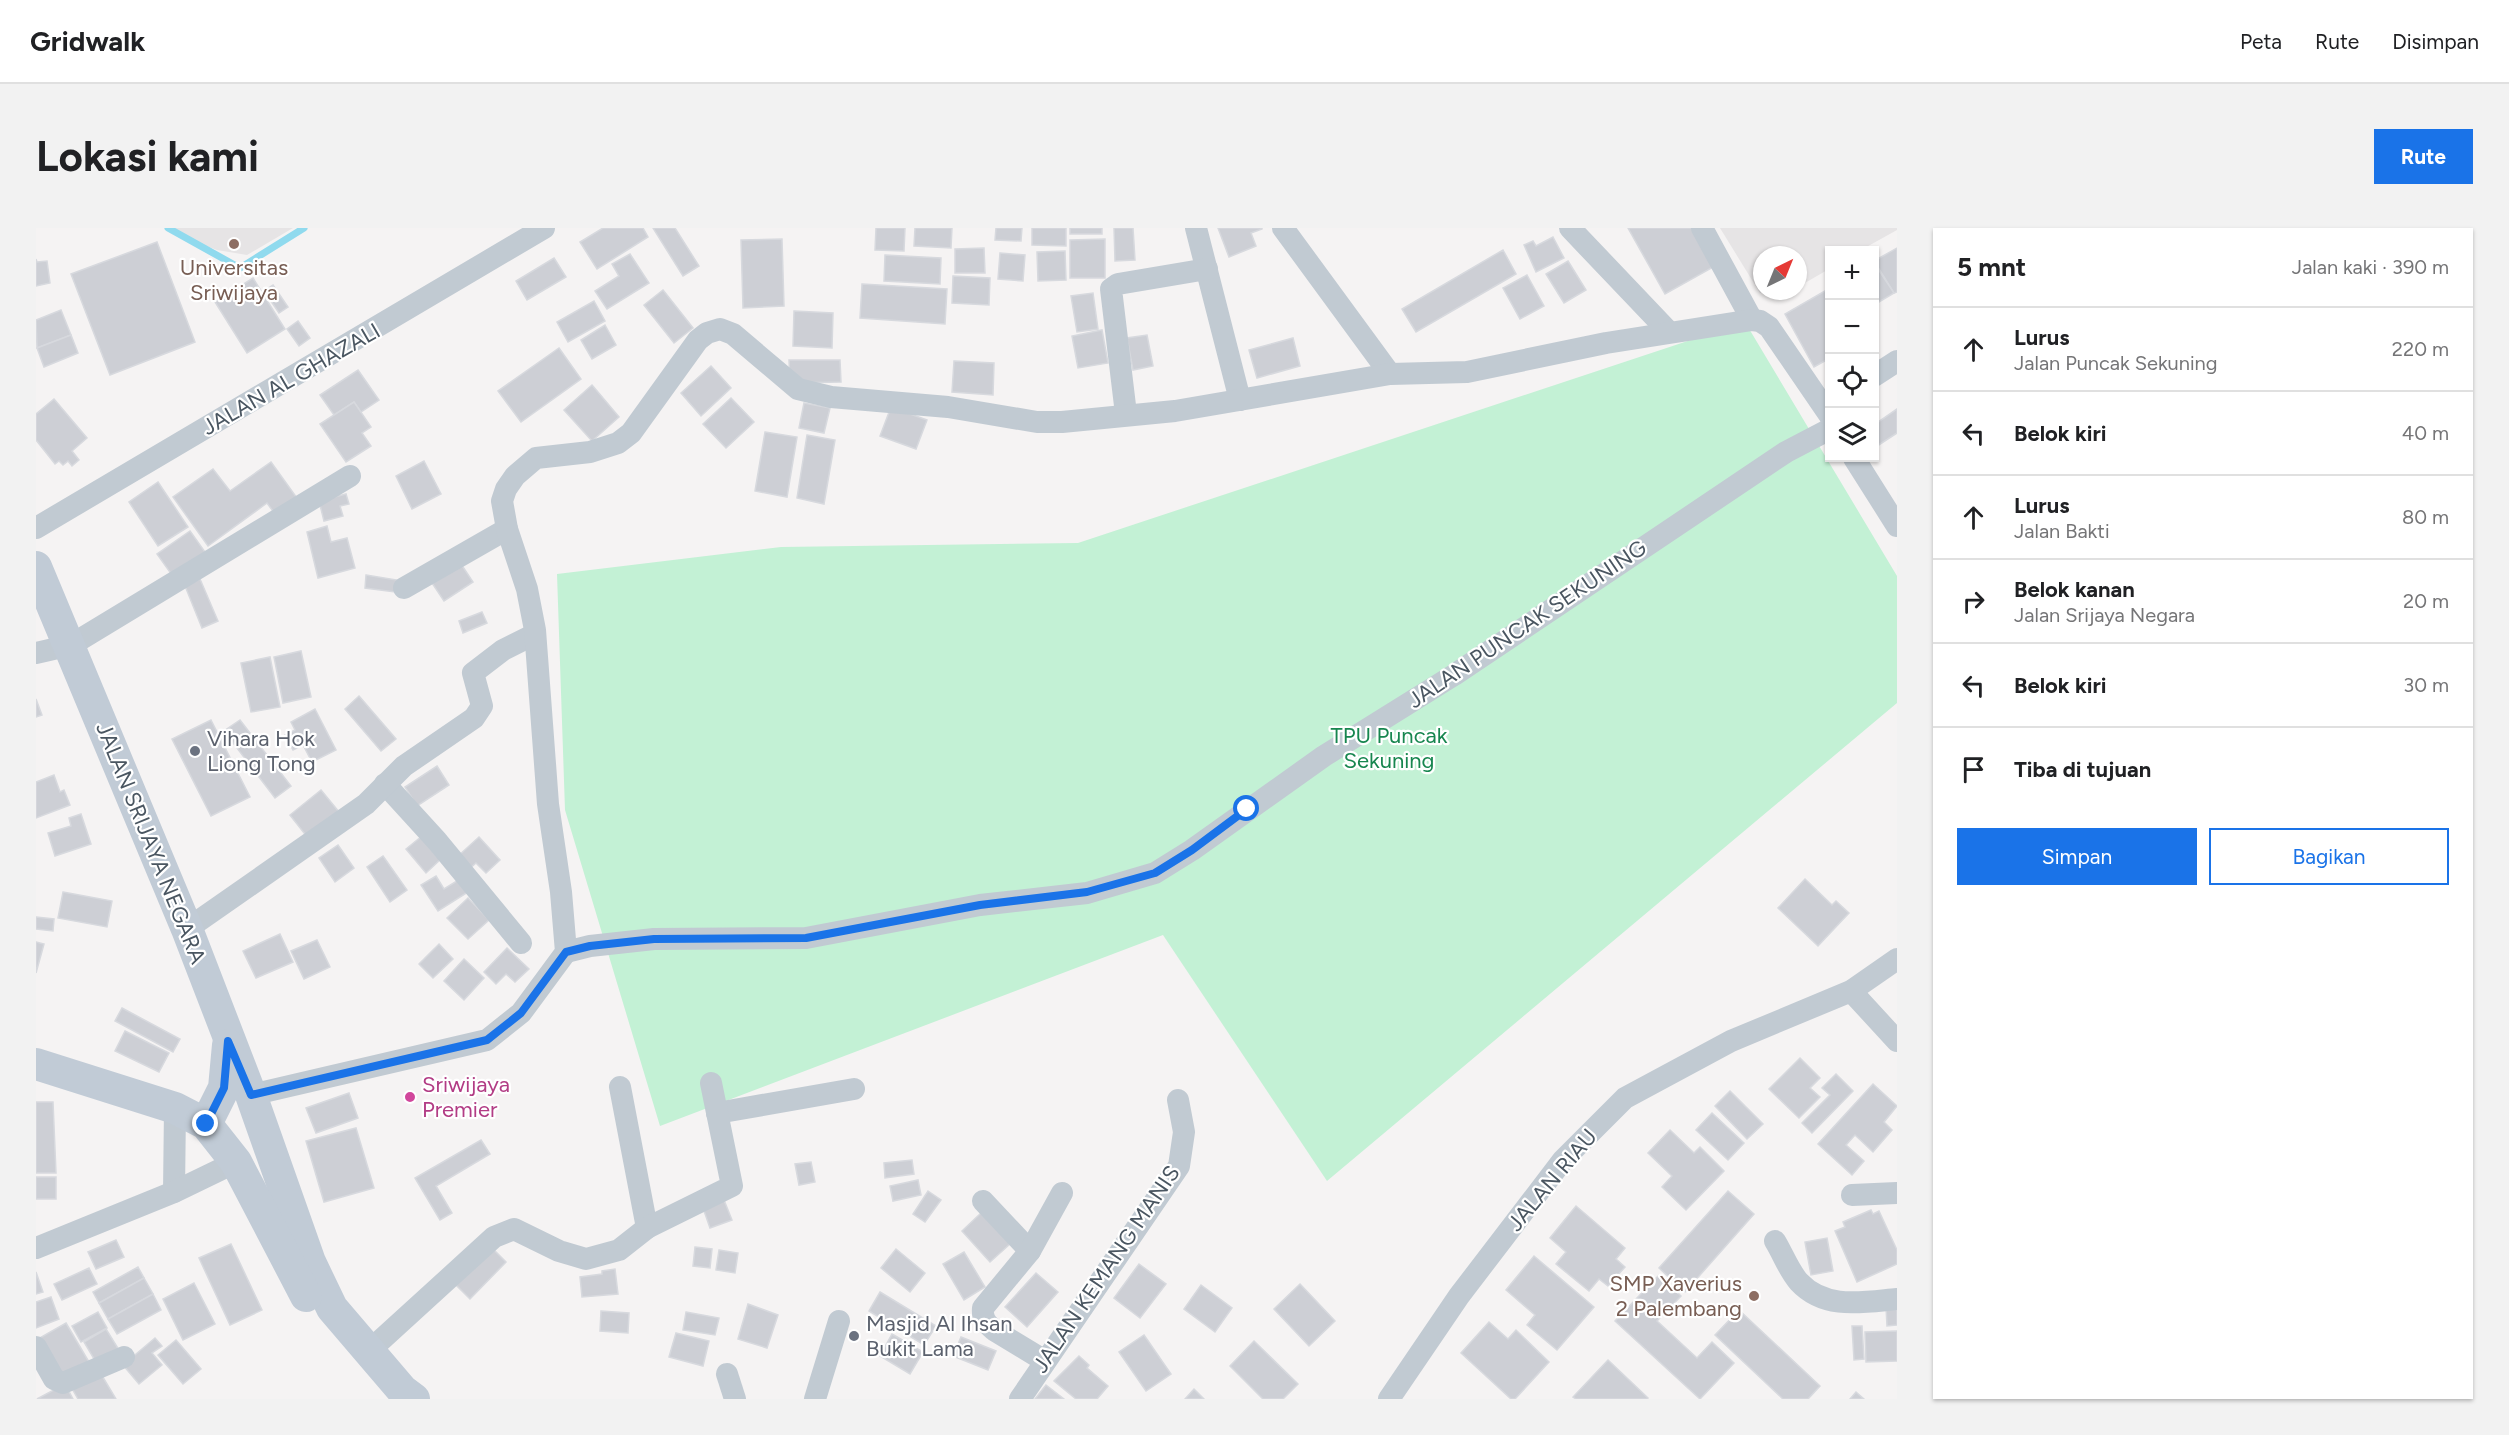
<!DOCTYPE html>
<html lang="id">
<meta charset="utf-8">
<style>
:root{--surface:#fff;--page:#f2f2f2;--text:#202124;--muted:#757577;--line:#e0e0e0;--accent:#1a73e8}
body{margin:0;font-family:Figtree,sans-serif;background:var(--page);color:var(--text)}
.controls{position:absolute;right:18px;top:18px;display:grid;overflow:hidden;border-radius:0px;box-shadow:0 2px 4px #0004}
.controls button{width:54px;height:54px;display:grid;place-items:center;padding:0;border:0;border-bottom:2px solid var(--line);background:var(--surface);color:var(--text);font:30px sans-serif}
.compass{position:absolute;left:1717px;top:18px;width:54px;height:54px;border-radius:50%;background:var(--surface);box-shadow:0 2px 4px #0004;rotate:43deg}
.stop{position:absolute;width:18px;height:18px;margin:-14px;border:4px solid #1a73e8;border-radius:50%;background:#fff}
.stop.end{background:#1a73e8;border-color:#fff;box-shadow:0 2px 6px #0008}
.list{margin:0;padding:0;list-style:none}
h2{display:flex;justify-content:space-between;align-items:center;height:78px;margin:0;padding:0 24px;font-size:26px}
h2 small{font-size:20px;font-weight:400;color:var(--muted)}
.list li{display:grid;grid-template-columns:39px 1fr auto;gap:18px;align-items:center;box-sizing:border-box;height:84px;padding:0 24px;border-top:2px solid var(--line)}
.list b{display:block;font-size:22px;white-space:nowrap}
.list p{margin:0;font-size:20px;white-space:nowrap;color:var(--muted)}
.list em{font-size:20px;font-style:normal;color:var(--muted)}
.actions{display:flex;gap:12px;padding:18px 24px}
.actions a{flex:1;padding:14px 0;border:2px solid var(--accent);border-radius:0px;text-align:center;font-size:21px;color:var(--accent)}
.actions .main{background:var(--accent);color:#fff}
.icon{flex:none;width:33px;height:33px;fill:none;stroke:currentColor;stroke-width:2;stroke-linecap:round;stroke-linejoin:round}
.map{position:relative;flex:none;width:1861px;height:1171px;overflow:hidden;border-radius:0px}
header{display:flex;align-items:center;gap:36px;box-sizing:border-box;height:84px;padding:0 30px;background:var(--surface);border-bottom:2px solid var(--line)}
header strong{font-size:28px}
nav{display:flex;gap:33px;margin-inline-start:auto;font-size:21px}
.intro{display:flex;align-items:center;justify-content:space-between;box-sizing:border-box;height:144px;padding:0 36px}
h1{margin:0;font-size:42px}
.button{padding:15px 27px;border-radius:0px;background:var(--accent);color:#fff;font-size:21px;font-weight:700}
main{display:flex;gap:36px;padding:0 36px}
aside{flex:1;background:var(--surface);border-radius:0px;box-shadow:0 2px 4px #0004}
.map>svg:first-child{display:block}
.education{fill:#e6e4e5}
.green{fill:#c3f1d5}
.lines{fill:none;stroke-linecap:round;stroke-linejoin:round}
.stream{stroke:#90daee;stroke-width:7}
.building{fill:#cdcfd5;stroke:#d7d9de;stroke-width:1.5}
.street{stroke:#c1cad2;stroke-width:22}
.secondary{stroke:#c1cbd6;stroke-width:32}
.route{stroke:#1a73e8;stroke-width:8}
.education-dot{fill:#8d6e63;stroke:#fff;stroke-width:2}
.worship-dot{fill:#6b7280;stroke:#fff;stroke-width:2}
.hotel-dot{fill:#d1479c;stroke:#fff;stroke-width:2}
.labels{text-anchor:middle;dominant-baseline:central;stroke-width:4.5;stroke-linejoin:round;paint-order:stroke}
.education-label{font-size:22px;fill:#785e54;stroke:#fff}
.street-label{font-size:22px;fill:#4a5661;stroke:#fff}
.park-label{font-size:22px;fill:#17864f;stroke:#fff}
.worship-label{font-size:22px;fill:#5b616d;stroke:#fff;text-anchor:start}
.hotel-label{font-size:22px;fill:#b23c85;stroke:#fff;text-anchor:start}
</style>
<header>
<strong>Gridwalk</strong>
<nav><a>Peta</a><a>Rute</a><a>Disimpan</a></nav>
</header>
<div class="intro"><h1>Lokasi kami</h1><a class="button">Rute</a></div>
<main>
<div class="map">
<svg width="1861" height="1171" viewBox="0 0 1861 1171">
<rect width="100%" height="100%" fill="#f5f3f3"/>
<g class="education">
<path d="M137,0H257L211,27L181,22L146,9Z"/>
<path d="M1684,0H1861V2L1825,22H1794L1793,41L1762,59V27H1726V63H1755L1749,67L1724,65Z"/>
</g>
<path class="green" d="M1709,94L1861,348V475L1291,953L1127,707L624,898L529,582L521,346L745,319L1042,315Z"/>
<g class="lines">
<path class="stream" d="M132,0L204,40L268,0"/>
</g>
<g class="building">
<path d="M567,0H607L612,9L561,41L544,14Z"/>
<path d="M617,0H639L663,38L647,48Z"/>
<path d="M840,0H869L868,23L839,22Z"/>
<path d="M879,0H916L915,20L878,18Z"/>
<path d="M960,0H986L985,13L959,12Z"/>
<path d="M996,0H1030V18L996,17Z"/>
<rect x="1034" y="0" width="32" height="6"/>
<path d="M1078,0H1097L1099,32L1079,33Z"/>
<path d="M1182,0H1226V1L1215,5L1220,18L1193,29Z"/>
<path d="M1592,0H1657L1679,38L1629,66Z"/>
<path d="M1517,9L1528,30L1500,44L1488,17L1497,13L1500,18Z"/>
<path d="M746,11L748,78L707,80L705,12Z"/>
<path d="M1069,11V50H1034V12Z"/>
<path d="M121,14L159,114L74,147L35,46Z"/>
<path d="M948,20L949,45H919V21Z"/>
<path d="M1861,20V64L1858,65L1838,33Z"/>
<path d="M1467,22L1480,46L1380,104L1366,81Z"/>
<path d="M1029,23L1030,52L1002,53L1001,24Z"/>
<path d="M964,25L989,27L987,53L962,51Z"/>
<path d="M594,26L613,55L571,81L559,63L583,48L576,36Z"/>
<path d="M849,27L905,30L904,56L848,53Z"/>
<path d="M518,30L530,49L491,72L480,53Z"/>
<path d="M0,31L1,34L11,33L14,55L0,58Z"/>
<path d="M1532,33L1550,62L1528,75L1510,46Z"/>
<path d="M1838,35L1858,65L1838,77Z"/>
<path d="M1491,47L1508,78L1484,91L1467,60Z"/>
<path d="M917,48L954,50L953,77L916,75Z"/>
<path d="M217,50L249,101L211,125L179,74Z"/>
<path d="M826,56L911,61L909,96L824,90Z"/>
<path d="M237,57L252,79L243,85L228,63Z"/>
<path d="M1794,60V130L1778,139L1749,86Z"/>
<path d="M627,62L657,100L638,115L608,77Z"/>
<path d="M1057,65L1062,101L1041,104L1035,68Z"/>
<path d="M558,73L569,93L532,114L521,94Z"/>
<path d="M25,82L35,107L1,120L0,92Z"/>
<path d="M758,83L797,85L796,120L757,118Z"/>
<path d="M262,93L274,110L263,118L251,101Z"/>
<path d="M569,97L580,117L556,131L545,112Z"/>
<path d="M1066,102L1072,135L1042,140L1036,108Z"/>
<path d="M35,107L42,125L8,139L1,120Z"/>
<path d="M1111,107L1117,138L1097,142L1091,110Z"/>
<path d="M1257,110L1264,138L1221,150L1213,122Z"/>
<path d="M523,120L545,151L485,194L462,163Z"/>
<path d="M753,132H804L805,154L754,155Z"/>
<path d="M918,133L958,135L957,167L916,164Z"/>
<path d="M675,138L695,160L665,188L645,165Z"/>
<path d="M322,142L343,172L325,184L318,174L298,187L284,167Z"/>
<path d="M556,157L583,189L556,213L528,182Z"/>
<path d="M695,170L718,194L690,220L667,196Z"/>
<path d="M18,171L51,210L36,223L43,232L36,238L32,233L27,237L23,233L19,236L0,212V186Z"/>
<path d="M318,174L335,199L326,205L335,218L310,234L284,196Z"/>
<path d="M768,175L794,180L788,205L763,200Z"/>
<path d="M855,179L891,192L880,221L844,208Z"/>
<path d="M1861,181V205L1838,220V197Z"/>
<path d="M729,204L761,209L751,269L719,263Z"/>
<path d="M771,207L799,212L788,276L761,270Z"/>
<path d="M388,233L405,266L376,281L360,248Z"/>
<path d="M235,234L261,270L239,286L231,275L172,318L137,269L177,241L194,263Z"/>
<path d="M122,254L152,299L122,318L93,274Z"/>
<path d="M310,266L313,276L304,278L307,288L288,293L283,273Z"/>
<path d="M291,298L295,314L311,310L319,340L282,350L271,304Z"/>
<path d="M154,303L169,324L136,347L121,326Z"/>
<path d="M425,336L437,354L408,373L396,355Z"/>
<path d="M330,347L361,352L359,364L329,360Z"/>
<path d="M164,351L182,393L166,400L149,358Z"/>
<path d="M446,384L451,395L427,405L423,393Z"/>
<path d="M265,423L275,469L247,475L238,429Z"/>
<path d="M234,429L244,479L215,484L205,435Z"/>
<path d="M323,468L360,511L345,523L309,481Z"/>
<path d="M0,471L6,487L0,489Z"/>
<path d="M279,481L300,522L276,534L267,517L257,522L249,507L259,502L255,494Z"/>
<path d="M175,492L214,569L175,588L136,511Z"/>
<path d="M204,492L255,558L239,570L188,503Z"/>
<path d="M401,538L413,557L381,578L369,559Z"/>
<path d="M18,547L24,564L28,562L34,577L0,590V554Z"/>
<path d="M285,562L303,584L272,610L254,587Z"/>
<path d="M45,586L55,616L19,628L12,605L35,598L33,590Z"/>
<path d="M386,608L405,631L390,645L370,621Z"/>
<path d="M443,609L464,632L450,645L440,635L432,642L421,629Z"/>
<path d="M302,617L318,640L299,654L283,630Z"/>
<path d="M347,628L371,662L354,674L331,639Z"/>
<path d="M400,648L408,661L424,651L432,664L402,683L385,657Z"/>
<path d="M1769,651L1796,677L1800,673L1813,685L1782,718L1742,680Z"/>
<path d="M27,664L76,673L71,699L22,690Z"/>
<path d="M432,670L453,692L432,711L411,690Z"/>
<path d="M0,689L18,691L17,703L0,701Z"/>
<path d="M244,706L257,734L220,750L207,723Z"/>
<path d="M281,712L294,739L268,751L255,723Z"/>
<path d="M0,714L8,716L0,745Z"/>
<path d="M403,716L417,731L397,750L383,736Z"/>
<path d="M471,720L493,741L479,754L470,746L460,756L448,744Z"/>
<path d="M428,731L448,750L428,772L408,753Z"/>
<path d="M86,780L144,811L137,824L79,793Z"/>
<path d="M89,803L133,825L123,844L79,823Z"/>
<path d="M1764,830L1784,850L1774,860L1784,869L1763,890L1733,861Z"/>
<path d="M1800,846L1817,863L1776,905L1766,895L1794,867L1786,860Z"/>
<path d="M1837,856L1861,878L1848,894L1856,902L1837,924L1819,907L1810,917L1828,933L1816,947L1782,916Z"/>
<path d="M1694,863L1727,896L1711,911L1679,878Z"/>
<path d="M313,865L322,890L280,905L270,880Z"/>
<path d="M0,874H17L20,945H0Z"/>
<path d="M1676,885L1708,915L1692,932L1660,902Z"/>
<path d="M320,900L338,960L288,974L270,913Z"/>
<path d="M1634,902L1658,925L1664,919L1688,943L1650,982L1626,959L1636,948L1612,925Z"/>
<path d="M445,912L454,926L400,958L416,985L404,992L379,950Z"/>
<path d="M876,932L878,946L849,950L848,935Z"/>
<path d="M775,934L779,954L763,957L759,936Z"/>
<rect x="0" y="949" width="20" height="22"/>
<path d="M882,952L885,967L857,973L854,958Z"/>
<path d="M892,963L905,972L889,994L877,986Z"/>
<path d="M1692,963L1718,986L1649,1064L1623,1040Z"/>
<path d="M688,972L696,992L674,1000L667,980Z"/>
<path d="M1540,978L1589,1020L1580,1031L1589,1039L1572,1058L1563,1051L1553,1063L1520,1036L1530,1024L1514,1010Z"/>
<path d="M1835,982L1837,986L1843,983L1861,1022V1036L1821,1054L1799,1003L1809,999L1807,994Z"/>
<path d="M945,985L974,1016L954,1034L926,1003Z"/>
<path d="M1791,1010L1797,1043L1775,1047L1769,1014Z"/>
<path d="M80,1012L88,1029L60,1041L52,1024Z"/>
<path d="M195,1016L226,1082L194,1097L163,1030Z"/>
<path d="M455,1019L470,1034L434,1071L419,1056Z"/>
<path d="M659,1019L676,1021L674,1040L657,1038Z"/>
<path d="M860,1021L889,1045L874,1064L845,1040Z"/>
<path d="M683,1022L702,1025L699,1045L680,1042Z"/>
<path d="M928,1024L949,1059L928,1072L907,1036Z"/>
<path d="M1498,1028L1558,1079L1521,1122L1491,1097L1499,1087L1470,1062Z"/>
<path d="M1103,1036L1130,1056L1104,1090L1078,1070Z"/>
<path d="M102,1039L108,1050L63,1075L57,1064Z"/>
<path d="M53,1040L61,1056L26,1072L18,1056Z"/>
<path d="M579,1041L582,1066L546,1069L544,1049L566,1046V1043Z"/>
<path d="M0,1044L7,1064L0,1066Z"/>
<path d="M1000,1045L1022,1064L991,1099L969,1079Z"/>
<path d="M1623,1047L1645,1068L1621,1093L1661,1130L1676,1114L1698,1135L1664,1171L1579,1093Z"/>
<path d="M108,1050L117,1066L72,1091L63,1075Z"/>
<path d="M158,1055L179,1096L147,1112L127,1071Z"/>
<path d="M1264,1056L1299,1093L1273,1118L1238,1081Z"/>
<path d="M1165,1057L1196,1080L1179,1104L1148,1081Z"/>
<path d="M844,1064L900,1098L888,1117L833,1083Z"/>
<path d="M117,1066L125,1082L81,1106L72,1091Z"/>
<path d="M15,1069L23,1091L0,1100V1074Z"/>
<path d="M712,1076L742,1087L731,1120L702,1111Z"/>
<path d="M1861,1078V1097L1851,1098L1850,1079Z"/>
<path d="M1703,1082L1784,1158L1772,1171H1747L1679,1107Z"/>
<path d="M565,1083L593,1085L592,1105L564,1103Z"/>
<path d="M62,1084L71,1100L45,1114L36,1098Z"/>
<path d="M650,1084L683,1090L679,1107L647,1102Z"/>
<path d="M1453,1094L1472,1111L1480,1102L1513,1134L1479,1171H1475L1425,1125Z"/>
<path d="M30,1095L53,1134L20,1152L0,1112Z"/>
<path d="M1816,1098H1826L1828,1131L1818,1132Z"/>
<path d="M70,1101L83,1122L61,1136L48,1114Z"/>
<path d="M1861,1103V1133L1830,1134L1829,1104Z"/>
<path d="M640,1105L673,1113L667,1138L633,1129Z"/>
<path d="M856,1106L887,1124L874,1146L844,1128Z"/>
<path d="M1108,1107L1135,1146L1110,1163L1083,1124Z"/>
<path d="M925,1109L960,1123L952,1142L917,1128Z"/>
<path d="M119,1110L126,1118L116,1125L126,1137L103,1156L87,1137Z"/>
<path d="M140,1112L165,1141L147,1156L122,1127Z"/>
<path d="M1218,1113L1262,1156L1247,1171H1227L1194,1138Z"/>
<path d="M1043,1128L1053,1137L1051,1140L1072,1158L1061,1171H1040L1018,1153Z"/>
<path d="M1572,1132L1612,1170L1611,1171H1540L1537,1169Z"/>
<path d="M62,1141L80,1171H42L34,1157Z"/>
<path d="M29,1156L37,1171H1Z"/>
<path d="M1010,1157L1028,1171H999Z"/>
<path d="M1158,1161L1168,1171H1149Z"/>
<path d="M1820,1164L1828,1171H1814Z"/>
</g>
<g class="lines">
<g class="street">
<path d="M1160,0L1204,172"/>
<path d="M1247,0L1354,146"/>
<path d="M1534,0L1633,104"/>
<path d="M1666,0L1716,92"/>
<path d="M1838,148L1861,133"/>
<path d="M1090,186L1075,61L1082,56L1171,41"/>
<path d="M1818,230L1861,298"/>
<path d="M0,300L508,0"/>
<path d="M368,360L471,301"/>
<path d="M0,425L35,417L314,248"/>
<path d="M349,556L401,613L485,715"/>
<path d="M151,701L330,576L368,538L438,490L446,478L437,445L467,422L499,406"/>
<path d="M530,724L554,718L618,711L770,710L944,677L1051,665L1119,645L1156,622L1288,528L1418,447L1750,224L1794,201"/>
<path d="M1815,763L1861,813"/>
<path d="M584,859L611,1000"/>
<path d="M215,867L451,812L485,785L530,724L525,664L512,576L499,402L491,361L471,301L466,273L470,261L479,248L500,230L554,224L582,215L595,205L662,112L671,105L684,101L697,106L762,161L795,169L912,179L1001,194H1026L1139,183L1354,146L1431,144L1570,115L1716,92L1724,93L1733,99L1794,188"/>
<path d="M681,885L818,861"/>
<path d="M138,964L139,880"/>
<path d="M1816,967L1861,965"/>
<path d="M947,973L994,1023"/>
<path d="M1739,1013C1747,1026 1753,1043 1763,1054C1789,1082 1827,1074 1861,1071"/>
<path d="M0,1020L138,964L200,934"/>
<path d="M0,1119L18,1151L27,1155L88,1129"/>
<path d="M333,1123L458,1009L478,1001L523,1023L550,1031L583,1022L611,1000L696,958L675,855"/>
<path d="M1009,1133L958,1102C950,1095 946,1091 947,1080L994,1023L1026,965"/>
<path d="M691,1146L699,1171"/>
<path d="M779,1171L803,1093"/>
<path d="M984,1171L1143,938L1148,904L1142,872"/>
<path d="M1353,1171L1423,1068L1527,932L1589,870L1695,813L1815,763L1861,731"/>
</g>
<g class="secondary">
<path d="M0,339L151,701L215,867L274,1034L296,1080L366,1162L378,1171"/>
<path d="M0,836L139,880L170,896L200,934L270,1068"/>
<path d="M170,896L188,860L192,817"/>
</g>
</g>
<g class="lines">
<path class="route" d="M170,896L188,860L192,813L215,867L451,812L485,785L530,724L554,718L618,711L770,710L944,677L1051,664L1119,645L1156,622L1211,581"/>
</g>
<g class="education-dot">
<circle cx="198" cy="16" r="6"/>
<circle cx="1718" cy="1068" r="6"/>
</g>
<g class="worship-dot">
<circle cx="159" cy="523" r="6"/>
<circle cx="818" cy="1108" r="6"/>
</g>
<circle class="hotel-dot" cx="374" cy="869" r="6"/>
<g class="labels">
<g class="education-label">
<text x="198" y="39">Universitas<tspan x="198" dy="25">Sriwijaya</tspan></text>
<text x="1706" y="1055" text-anchor="end">SMP Xaverius<tspan x="1706" dy="25">2 Palembang</tspan></text>
</g>
<g class="street-label">
<text transform="translate(255 151) rotate(-30)">JALAN AL GHAZALI</text>
<text transform="translate(1491 396) rotate(-34)">JALAN PUNCAK SEKUNING</text>
<text transform="translate(115 615) rotate(68)">JALAN SRIJAYA NEGARA</text>
<text transform="translate(1516 952) rotate(-50)">JALAN RIAU</text>
<text transform="translate(1070 1041) rotate(-56)">JALAN KEMANG MANIS</text>
</g>
<g class="park-label">
<text x="1353" y="507">TPU Puncak<tspan x="1353" dy="25">Sekuning</tspan></text>
</g>
<g class="worship-label">
<text x="171" y="510">Vihara Hok<tspan x="171" dy="25">Liong Tong</tspan></text>
<text x="830" y="1095">Masjid Al Ihsan<tspan x="830" dy="25">Bukit Lama</tspan></text>
</g>
<g class="hotel-label">
<text x="386" y="856">Sriwijaya<tspan x="386" dy="25">Premier</tspan></text>
</g>
</g>
</svg>
<div class="controls">
<button>+</button>
<button>−</button>
<button><svg class="icon" aria-label="locate" viewBox="0 0 24 24"><circle cx="12" cy="12" r="6"/><path d="M12 2v4M12 18v4M2 12h4M18 12h4"/></svg></button>
<button><svg class="icon" aria-label="layers" viewBox="0 0 24 24"><path d="M12 4l9 5-9 5-9-5zM3 14l9 5 9-5"/></svg></button>
</div>
<svg class="compass" viewBox="-18 -18 36 36"><path d="M0-13l5 13h-10z" fill="#e53935"/><path d="M0 13l5-13h-10z" fill="#757577"/></svg>
<div class="stop" style="left:1211px;top:581px"></div>
<div class="stop end" style="left:170px;top:896px"></div>
</div>
<aside>
<h2>5 mnt<small>Jalan kaki · 390 m</small></h2>
<ul class="list">
<li><svg class="icon" aria-label="ahead" viewBox="0 0 24 24"><path d="M12 20V5M6 11l6-6 6 6"/></svg><div><b>Lurus</b><p>Jalan Puncak Sekuning</p></div><em>220 m</em></li>
<li><svg class="icon" aria-label="left" viewBox="0 0 24 24"><path d="M17 20v-9H6M10 6l-5 5 5 5"/></svg><div><b>Belok kiri</b></div><em>40 m</em></li>
<li><svg class="icon" aria-label="ahead" viewBox="0 0 24 24"><path d="M12 20V5M6 11l6-6 6 6"/></svg><div><b>Lurus</b><p>Jalan Bakti</p></div><em>80 m</em></li>
<li><svg class="icon" aria-label="right" viewBox="0 0 24 24"><path d="M7 20v-9h11M14 6l5 5-5 5"/></svg><div><b>Belok kanan</b><p>Jalan Srijaya Negara</p></div><em>20 m</em></li>
<li><svg class="icon" aria-label="left" viewBox="0 0 24 24"><path d="M17 20v-9H6M10 6l-5 5 5 5"/></svg><div><b>Belok kiri</b></div><em>30 m</em></li>
<li><svg class="icon" aria-label="arrive" viewBox="0 0 24 24"><path d="M6 21V4h12l-3 4 3 4H6"/></svg><div><b>Tiba di tujuan</b></div></li>
</ul>
<div class="actions"><a class="main">Simpan</a><a>Bagikan</a></div>
</aside>
</main>
